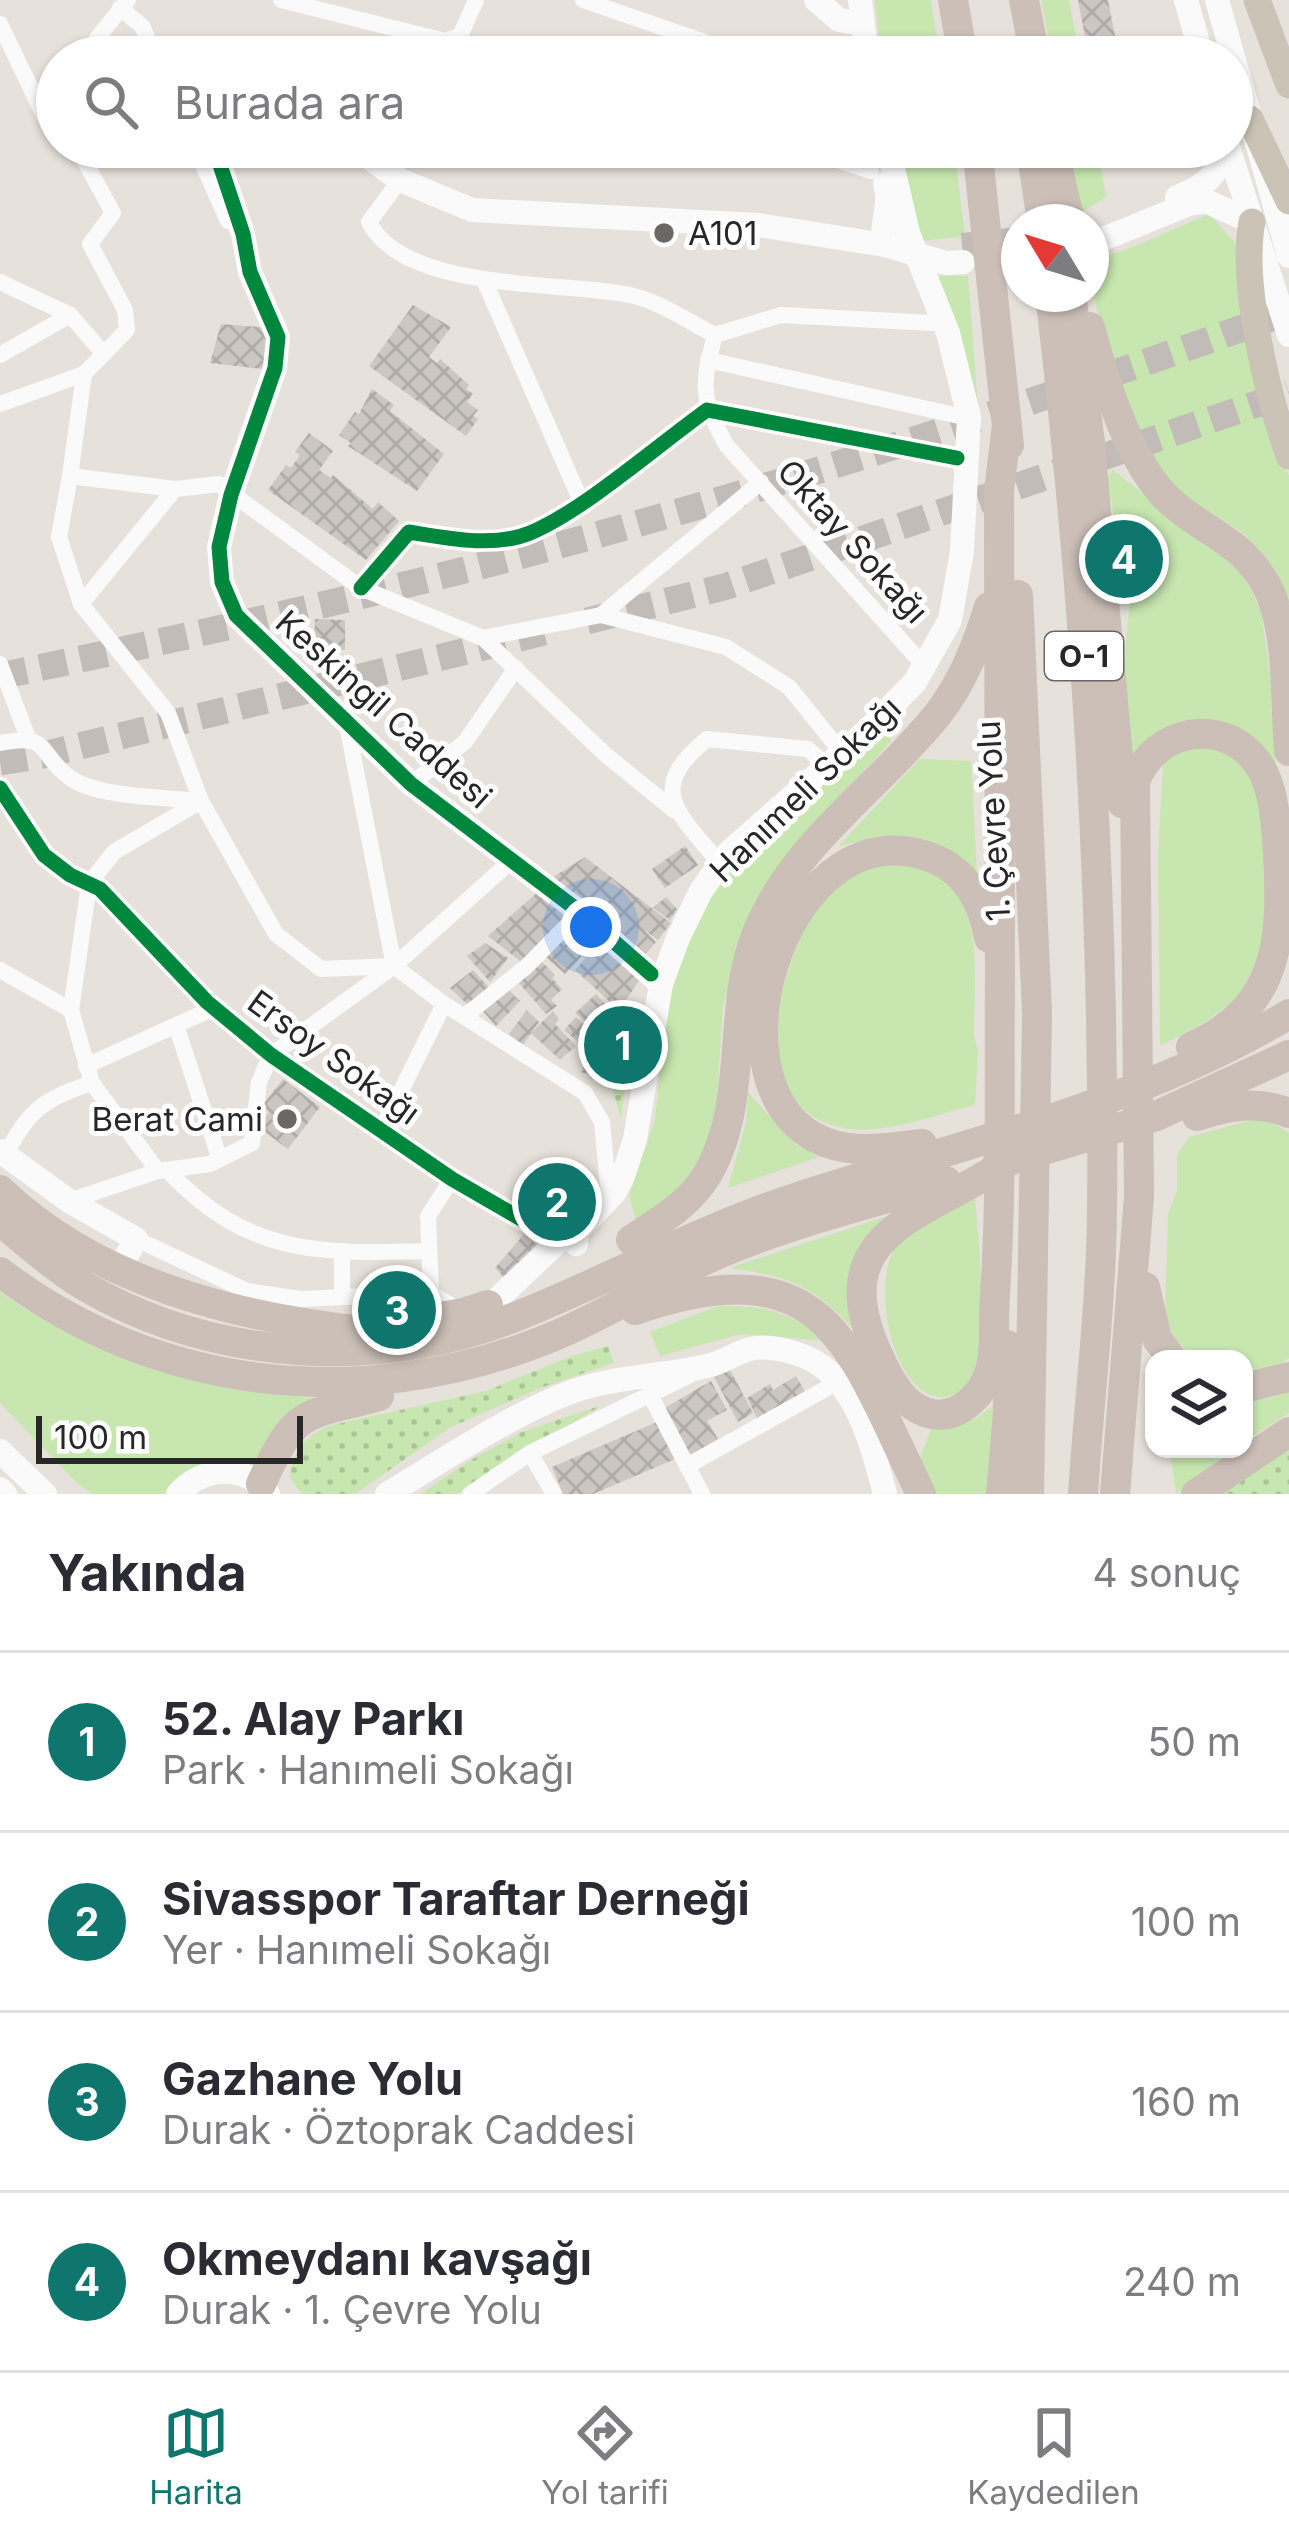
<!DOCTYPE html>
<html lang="tr">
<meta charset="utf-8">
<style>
:root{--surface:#fff;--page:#f2f2f3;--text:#2b2b33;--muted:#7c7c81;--line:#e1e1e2;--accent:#0f766e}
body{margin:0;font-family:Inter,sans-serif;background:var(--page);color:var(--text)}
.controls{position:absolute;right:36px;bottom:36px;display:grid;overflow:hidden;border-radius:24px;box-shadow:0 3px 9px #0004}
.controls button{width:108px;height:108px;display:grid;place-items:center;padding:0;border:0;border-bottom:3px solid var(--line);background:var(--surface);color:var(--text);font:60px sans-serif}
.compass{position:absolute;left:1001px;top:204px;width:108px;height:108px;border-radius:50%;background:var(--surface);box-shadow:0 3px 9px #0004;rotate:308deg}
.scale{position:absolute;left:36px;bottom:30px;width:267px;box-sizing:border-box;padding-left:12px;border:6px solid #272727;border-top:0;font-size:33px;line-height:42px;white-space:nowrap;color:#272727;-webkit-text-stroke:9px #fff;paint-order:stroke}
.you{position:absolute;left:591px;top:927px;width:42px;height:42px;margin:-30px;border:9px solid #fff;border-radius:50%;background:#1a73e8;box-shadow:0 0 0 18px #1a73e833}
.badge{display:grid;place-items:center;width:78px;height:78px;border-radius:50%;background:var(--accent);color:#fff;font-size:39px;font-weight:700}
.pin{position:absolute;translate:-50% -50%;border:6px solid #fff;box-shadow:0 3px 12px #0006}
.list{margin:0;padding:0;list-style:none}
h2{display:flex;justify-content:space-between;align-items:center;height:156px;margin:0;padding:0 48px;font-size:51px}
h2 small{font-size:39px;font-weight:400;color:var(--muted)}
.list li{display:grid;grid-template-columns:78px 1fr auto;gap:36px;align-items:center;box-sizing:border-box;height:180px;padding:0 48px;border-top:3px solid var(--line)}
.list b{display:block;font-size:45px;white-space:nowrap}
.list p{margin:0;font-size:39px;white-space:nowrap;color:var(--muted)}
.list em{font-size:39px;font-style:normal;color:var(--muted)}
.icon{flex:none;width:66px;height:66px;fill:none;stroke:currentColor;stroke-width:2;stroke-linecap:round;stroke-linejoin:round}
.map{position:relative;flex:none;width:1289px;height:1494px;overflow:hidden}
.search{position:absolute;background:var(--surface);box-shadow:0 3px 9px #0004;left:36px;right:36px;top:36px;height:132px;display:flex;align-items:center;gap:30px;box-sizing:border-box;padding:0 42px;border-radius:66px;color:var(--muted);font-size:45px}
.sheet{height:876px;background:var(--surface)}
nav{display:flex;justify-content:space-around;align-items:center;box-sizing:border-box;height:168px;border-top:3px solid var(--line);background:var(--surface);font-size:33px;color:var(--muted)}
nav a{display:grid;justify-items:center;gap:6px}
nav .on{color:var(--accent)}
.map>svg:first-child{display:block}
.grass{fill:#c8e6b0}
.park{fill:url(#park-dots)}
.building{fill:url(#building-cross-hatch)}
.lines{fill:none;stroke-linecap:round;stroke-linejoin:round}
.secondary-tunnel{stroke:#c1bcb7;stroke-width:24;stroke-dasharray:24 12;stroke-linecap:butt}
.primary-tunnel{stroke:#c1bcb7;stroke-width:27;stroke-dasharray:27 14;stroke-linecap:butt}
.street{stroke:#fbfafa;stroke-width:16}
.secondary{stroke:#fbfafa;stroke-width:24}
.primary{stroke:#cac3b6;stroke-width:27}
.highway{stroke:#cbbfb7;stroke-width:30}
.cycleway-casing{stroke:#fff;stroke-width:22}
.cycleway{stroke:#00873e;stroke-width:15}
.poi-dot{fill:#6a6866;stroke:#fff;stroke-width:4.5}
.labels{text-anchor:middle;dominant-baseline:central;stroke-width:10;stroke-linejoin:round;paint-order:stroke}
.shield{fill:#fff;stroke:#686868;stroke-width:3}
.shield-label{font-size:30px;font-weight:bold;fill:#272727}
.poi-label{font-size:33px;fill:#272727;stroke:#fff;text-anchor:start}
.street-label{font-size:33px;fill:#272727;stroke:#fff}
</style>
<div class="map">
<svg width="1289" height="1494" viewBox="0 0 1289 1494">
<defs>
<pattern id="park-dots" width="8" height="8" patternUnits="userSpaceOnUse" patternTransform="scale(3)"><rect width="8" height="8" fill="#c8e6b0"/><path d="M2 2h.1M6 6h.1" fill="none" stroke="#acc597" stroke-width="1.8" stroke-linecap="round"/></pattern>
<pattern id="building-cross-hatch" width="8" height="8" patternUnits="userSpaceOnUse" patternTransform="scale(3)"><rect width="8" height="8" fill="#ccc7c3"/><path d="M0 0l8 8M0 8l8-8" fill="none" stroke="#afaba8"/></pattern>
</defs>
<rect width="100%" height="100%" fill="#e7e1db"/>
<g class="grass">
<path d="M875,0H931L940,57H881Z"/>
<path d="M1041,0H1069L1080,57H1052Z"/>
<path d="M898,147H954L965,236L922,241Z"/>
<path d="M1069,147H1097L1106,197L1082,212Z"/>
<path d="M1209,214L1237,245L1278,447L1289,476V603C1276,560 1251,535 1213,514C1199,506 1184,499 1174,487C1134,442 1091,321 1091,261L1133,247Z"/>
<path d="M936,276H968L980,435Z"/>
<path d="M1113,470L1237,567L1252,592L1261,611L1272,689L1276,775L1242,732L1130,760L1123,670L1130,601L1126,567L1131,566L1129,550H1120L1107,477Z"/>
<path d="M885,728L891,741L781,863L748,918L723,1006L717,1099L708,1142L681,1194L636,1221L629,1195L655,1120L668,994L703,901L753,843Z"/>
<path d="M1195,745L1241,757L1265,814L1267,943L1239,997L1204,1023L1160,1046L1158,854L1163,762Z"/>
<path d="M920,759L971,761L977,873C933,828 895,830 838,847Z"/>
<path d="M886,862C898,864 913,864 924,868C989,893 973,982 974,1037L978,1051L975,1105C933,1115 882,1137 839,1127C733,1102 785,936 836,882C846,871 871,867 886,862Z"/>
<path d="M748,1092L795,1144L819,1157L728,1188L746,1122Z"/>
<path d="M1252,1120L1275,1124L1289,1133V1358L1278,1366L1244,1372V1359H1194L1173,1336L1165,1315L1168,1214L1177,1191V1154L1189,1137Z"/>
<path d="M975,1196C978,1238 988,1333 977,1370C974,1381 963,1392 953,1395C895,1415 863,1275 903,1236C918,1221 956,1207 975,1196Z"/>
<path d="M887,1216L867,1241L862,1338C816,1288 797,1277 729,1268Z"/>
<path d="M0,1292C96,1360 204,1391 321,1398L270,1465L243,1459L223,1462L172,1494H92L76,1482L0,1403Z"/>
<path d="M718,1306C769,1306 785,1310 827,1341L741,1334L660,1356L650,1332Z"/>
<path d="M1289,1390V1413L1244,1442V1401L1272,1398Z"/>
<path d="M996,1404L988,1494H934L919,1460L933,1425L973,1420Z"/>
<path d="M1170,1449H1234L1176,1494Z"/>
</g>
<g class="park">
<path d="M636,1005L621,1119L609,1078L619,1010L629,1012Z"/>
<path d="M608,1346L614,1363L543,1387L451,1427L355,1494H302L290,1478C291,1453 306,1436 328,1426L486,1391L572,1356Z"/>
<path d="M602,1405L457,1494H421L469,1461L522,1432Z"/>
<path d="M1289,1448V1494H1220Z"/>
</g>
<g class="building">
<path d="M1078,0H1108L1119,57H1089Z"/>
<path d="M1106,147H1150V149L1108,157Z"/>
<path d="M413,305L451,327L429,357L437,363L440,359L469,385L466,389L473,394L467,402L478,410L473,416L478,419L466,436L369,366Z"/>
<path d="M221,324L270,328L262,369L210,363Z"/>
<path d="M372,389L394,405L390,411L444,454L417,491L348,446L351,443L339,435L355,412L359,414Z"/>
<path d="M309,433L333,451L319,470L331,478L333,475L373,509L378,502L399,521L366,560L268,490L286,465L291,468L300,455L295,452Z"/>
<path d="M315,619L345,620V650H314Z"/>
<path d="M685,846L698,865L665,888L652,869Z"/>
<path d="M585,857L671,923L658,940L643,929L656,942L645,955L550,879Z"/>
<path d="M540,890L573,915L524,964L488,936Z"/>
<path d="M666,897L677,909L670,920L653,908Z"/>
<path d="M581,922L643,975L619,1010L575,970L585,959L582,956L565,974L546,957Z"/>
<path d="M485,943L508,958L490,982L467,956Z"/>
<path d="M541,961L555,975L552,978L562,989L551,1000L557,1006L546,1014L519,983Z"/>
<path d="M473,970L492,991L471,1008L450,988Z"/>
<path d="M506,988L520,1001L496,1026L480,1008Z"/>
<path d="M596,994L613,1012L595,1031L575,1013Z"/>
<path d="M527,1010L539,1022L531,1033L553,1011L559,1019L555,1024L576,1046L560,1060L531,1033L523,1045L509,1034Z"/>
<path d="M576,1017L604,1040L590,1052L564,1030Z"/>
<path d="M590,1052L610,1053L606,1080L581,1072Z"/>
<path d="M283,1079L320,1107L288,1149L258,1127L269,1112L262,1106Z"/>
<path d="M558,1182L573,1187L555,1225L540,1217Z"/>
<path d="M524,1234L537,1245L504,1278L495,1268Z"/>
<path d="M729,1368L753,1413L738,1422L714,1377Z"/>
<path d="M796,1376L807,1395L759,1422L747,1398L770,1384L773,1390Z"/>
<path d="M711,1381L727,1410L707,1421L718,1439L690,1455L663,1409Z"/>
<path d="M657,1422L675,1459L593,1494H563L552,1467Z"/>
</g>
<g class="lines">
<path class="secondary-tunnel" d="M962,245L1019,239"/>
<g class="primary-tunnel">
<path d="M587,621L724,587L1289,393"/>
<path d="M0,676C222,630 444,579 661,517C868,458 1072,389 1274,317"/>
<path d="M0,762L43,755L544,632"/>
</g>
<g class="street">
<path d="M281,0L445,41L460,36L476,0"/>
<path d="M583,0L748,57"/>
<path d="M120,8L142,26L156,57"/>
<path d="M0,24L49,126L57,130"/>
<path d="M93,57L97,38L128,0"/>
<path d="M195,147L228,221"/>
<path d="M796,147L871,171"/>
<path d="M400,180L369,222C404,292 563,281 630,295C659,301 689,322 715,335"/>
<path d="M484,280L581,501"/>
<path d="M0,282L70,315L104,354"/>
<path d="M0,355L70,315"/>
<path d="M708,360L959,416"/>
<path d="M84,374L70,476L175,489L219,484L361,588L483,638L606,755L675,811"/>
<path d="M0,404L84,374L127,330L125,310L90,244L113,213L77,147"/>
<path d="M70,476L59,537L81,604L168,713L201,801L276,934L321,969L394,966L444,1004L585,1093L602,1122L608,1186"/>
<path d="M361,588L409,532C446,538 494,548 530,533C583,511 658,445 707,410L957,458"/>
<path d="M81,604L175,489"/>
<path d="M601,615L761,482"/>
<path d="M483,638L601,615L726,647L789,687L834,743"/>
<path d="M918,659L727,446C701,400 701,386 715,335L781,315L932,323"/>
<path d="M0,664L28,738"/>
<path d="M347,725L394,966"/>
<path d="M0,743C52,733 36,752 69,777C96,798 166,797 200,801"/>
<path d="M411,784L465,742L516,668"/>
<path d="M0,788L44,855L70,875L100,889L207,1002L271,1055L452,1179L547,1234L562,1238"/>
<path d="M712,854C671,807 651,785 707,739L808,749L817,757"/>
<path d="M0,970L71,1010"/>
<path d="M465,1016L527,966L580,912"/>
<path d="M176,1025L219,1157"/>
<path d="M86,1066L214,1008"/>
<path d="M382,1129L444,1004"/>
<path d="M5,1155C31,1109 41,1100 92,1083"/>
<path d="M167,1170C248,1256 318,1254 429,1251"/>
<path d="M158,1171L92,1083L71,1010L89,884L114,852L201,801"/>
<path d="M69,1201L158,1171L210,1164L252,1143L259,1082L271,1055L394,966L511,861"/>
<path d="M136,1239L247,1291L301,1299L431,1293L460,1311"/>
<path d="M342,1253V1297"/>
<path d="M431,1293L428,1216L452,1179"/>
<path d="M650,1395L702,1494"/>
<path d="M530,1453L554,1494"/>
<path d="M687,1466L838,1382"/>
<path d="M470,1494L530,1453L690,1375"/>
</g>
<g class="secondary">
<path d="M816,0L839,20L863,24"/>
<path d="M860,0L867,57"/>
<path d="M1186,0L1202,57"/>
<path d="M1217,0L1289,256"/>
<path d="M214,147L243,234L250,272L278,337L275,368L231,495L219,547L222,582L236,615L411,784L580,912L661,984"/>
<path d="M355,147L400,180L472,210L758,225L885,245L946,263L963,262"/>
<path d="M1228,147L1289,335"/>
<path d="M885,184C892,207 879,223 885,245"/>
<path d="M1177,197C1207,186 1216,176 1227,147"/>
<path d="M1091,244L1189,204L1206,201L1252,222"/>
<path d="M0,1151L69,1201L136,1239L119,1269"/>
<path d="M576,1244V1233L615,1192L623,1176L635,1139L661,984L678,938L701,891L728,853L871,727L915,682L950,620L962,551L969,417L948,333L908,233L888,147"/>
<path d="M492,1304L582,1219"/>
<path d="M0,1451L45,1494"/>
<path d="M0,1489L5,1494"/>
<path d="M178,1494C203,1466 245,1463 268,1494"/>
<path d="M387,1494C444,1460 501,1421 563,1395C610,1376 659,1377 707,1366C722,1363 735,1353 750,1349C770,1344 803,1353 820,1365C859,1391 874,1452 885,1494"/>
</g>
<g class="primary">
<path d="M1257,0L1289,85"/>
<path d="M1250,119L1289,201"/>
<path d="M1252,222C1240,283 1268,397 1289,456"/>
</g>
<g class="highway">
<path d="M953,0L963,57"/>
<path d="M1024,0L1035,57"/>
<path d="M977,147L1009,445"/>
<path d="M1031,147L1042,222"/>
<path d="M1053,147L1070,222"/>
<path d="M1050,294C1086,598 1105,906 1102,1212C1101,1306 1089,1400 1083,1494"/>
<path d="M1071,294L1090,443L1122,803"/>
<path d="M1090,327C1103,378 1130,466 1171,502C1209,536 1248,542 1271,595C1289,641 1285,701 1289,751"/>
<path d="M1007,425L999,490L1000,976C999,1082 1002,1189 995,1295C993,1318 996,1344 991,1367C985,1393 960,1419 932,1414C909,1409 897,1392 887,1373C811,1230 921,1221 1014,1158"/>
<path d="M1018,595L1037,1013L1029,1494"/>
<path d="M1197,1116C1228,1106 1257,1100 1289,1113"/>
<path d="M922,1144C885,1148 849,1156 814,1137C702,1076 789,799 935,859C968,873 983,905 989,938"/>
<path d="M997,1164L1154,1117L1289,1055"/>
<path d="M0,1190C96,1282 234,1317 362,1331"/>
<path d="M0,1221C27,1243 56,1269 86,1287C214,1361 378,1371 515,1317C611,1279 699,1229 798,1197C964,1143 1138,1105 1289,1014"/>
<path d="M631,1240C658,1222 690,1204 707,1175C750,1103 726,1010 757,933C794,842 879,788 938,714C963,682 977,645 989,607"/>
<path d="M0,1272C157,1392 361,1412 542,1341C604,1317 659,1279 721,1253C793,1222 871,1204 946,1181"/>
<path d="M1145,1287L1157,1339L1172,1359"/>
<path d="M635,1310C828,1244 849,1346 921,1494"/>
<path d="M353,1332L463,1313L488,1305"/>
<path d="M1244,1388L1289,1377"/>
<path d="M261,1484C296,1406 304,1417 379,1396"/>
<path d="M1001,1494L1008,1412L1007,1345"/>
<path d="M1115,1494L1139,1197L1135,782C1154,728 1226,715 1259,765C1275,789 1276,826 1278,854C1283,940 1279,1008 1191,1047"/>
<path d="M1196,1494L1289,1432"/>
</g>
<defs>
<g id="cycleway">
<path d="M214,147L243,234L250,272L278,337L275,368L231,495L219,547L222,582L236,615L411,784L580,912L651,974"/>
<path d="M361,588L409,532C446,538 494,548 530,533C583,511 658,445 707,410L957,458"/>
<path d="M0,788L44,855L70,875L100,889L207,1002L271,1055L452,1179L547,1234L562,1238"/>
</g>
</defs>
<use href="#cycleway" class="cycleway-casing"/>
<use href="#cycleway" class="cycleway"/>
</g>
<g class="poi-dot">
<circle cx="664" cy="233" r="12"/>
<circle cx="287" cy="1119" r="12"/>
</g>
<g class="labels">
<rect class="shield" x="1045" y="632" width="78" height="48" rx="9"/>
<g class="shield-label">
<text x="1084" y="656">O-1</text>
</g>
<g class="poi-label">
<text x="688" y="233">A101</text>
<text x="263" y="1119" text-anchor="end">Berat Cami</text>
</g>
<g class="street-label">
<text transform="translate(853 541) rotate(48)">Oktay Sokağı</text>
<text transform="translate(384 709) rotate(42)">Keskingil Caddesi</text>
<text transform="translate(805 789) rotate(-44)">Hanımeli Sokağı</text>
<text transform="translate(993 821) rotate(-93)">1. Çevre Yolu</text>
<text transform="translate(334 1057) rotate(36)">Ersoy Sokağı</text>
</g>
</g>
</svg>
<div class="controls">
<button><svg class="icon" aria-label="layers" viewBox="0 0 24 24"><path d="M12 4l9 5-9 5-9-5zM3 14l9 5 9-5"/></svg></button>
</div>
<svg class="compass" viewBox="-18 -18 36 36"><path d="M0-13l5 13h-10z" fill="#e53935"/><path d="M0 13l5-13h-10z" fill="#7c7c81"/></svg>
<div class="scale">100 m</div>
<div class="you"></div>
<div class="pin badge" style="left:623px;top:1045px">1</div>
<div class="pin badge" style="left:557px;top:1202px">2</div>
<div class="pin badge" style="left:397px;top:1310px">3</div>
<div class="pin badge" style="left:1124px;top:559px">4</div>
<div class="search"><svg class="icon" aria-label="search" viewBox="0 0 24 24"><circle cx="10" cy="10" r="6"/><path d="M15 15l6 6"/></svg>Burada ara</div>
</div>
<section class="sheet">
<h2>Yakında<small>4 sonuç</small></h2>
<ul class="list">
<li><span class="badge">1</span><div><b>52. Alay Parkı</b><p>Park · Hanımeli Sokağı</p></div><em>50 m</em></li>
<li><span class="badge">2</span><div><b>Sivasspor Taraftar Derneği</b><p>Yer · Hanımeli Sokağı</p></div><em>100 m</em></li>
<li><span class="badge">3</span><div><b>Gazhane Yolu</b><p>Durak · Öztoprak Caddesi</p></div><em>160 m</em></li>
<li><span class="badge">4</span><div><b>Okmeydanı kavşağı</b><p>Durak · 1. Çevre Yolu</p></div><em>240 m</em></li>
</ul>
</section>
<nav>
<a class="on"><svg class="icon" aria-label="map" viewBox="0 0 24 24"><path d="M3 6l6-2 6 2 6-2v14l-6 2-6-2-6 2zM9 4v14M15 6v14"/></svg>Harita</a>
<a><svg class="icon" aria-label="directions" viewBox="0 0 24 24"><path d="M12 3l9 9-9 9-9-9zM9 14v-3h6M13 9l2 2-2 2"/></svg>Yol tarifi</a>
<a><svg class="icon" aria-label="saved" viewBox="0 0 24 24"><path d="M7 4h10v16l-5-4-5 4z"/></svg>Kaydedilen</a>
</nav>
